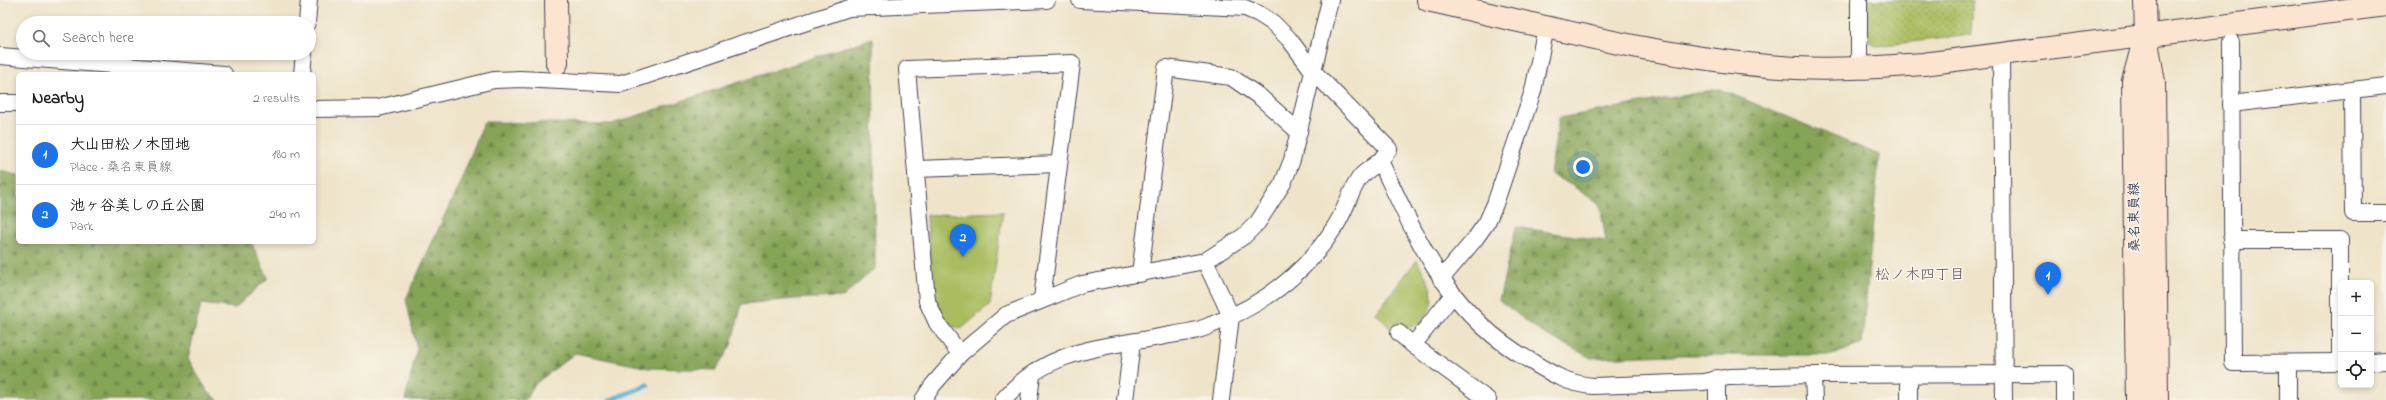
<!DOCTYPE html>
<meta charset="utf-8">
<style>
:root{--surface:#fff;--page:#f6f6f6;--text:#222;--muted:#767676;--line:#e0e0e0;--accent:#1a73e8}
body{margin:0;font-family:"Indie Flower","Klee One",sans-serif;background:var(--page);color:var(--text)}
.controls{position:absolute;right:12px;bottom:12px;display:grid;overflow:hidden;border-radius:6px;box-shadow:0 2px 6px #0003}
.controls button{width:36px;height:36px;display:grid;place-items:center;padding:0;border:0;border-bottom:1px solid var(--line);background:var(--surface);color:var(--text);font:20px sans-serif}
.you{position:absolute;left:1583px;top:167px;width:14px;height:14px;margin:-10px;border:3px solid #fff;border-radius:50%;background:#1a73e8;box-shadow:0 0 0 6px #1a73e833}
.badge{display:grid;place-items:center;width:26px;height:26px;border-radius:50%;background:var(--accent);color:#fff;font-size:13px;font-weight:700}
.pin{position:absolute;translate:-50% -33px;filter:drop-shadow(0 1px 2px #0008)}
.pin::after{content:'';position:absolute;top:21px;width:14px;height:12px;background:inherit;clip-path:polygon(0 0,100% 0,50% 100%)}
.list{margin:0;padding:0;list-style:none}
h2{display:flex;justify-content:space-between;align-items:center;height:52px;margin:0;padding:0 16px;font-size:17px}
h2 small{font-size:13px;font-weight:400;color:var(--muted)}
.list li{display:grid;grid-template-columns:26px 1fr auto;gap:12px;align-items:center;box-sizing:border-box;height:60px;padding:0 16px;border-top:1px solid var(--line)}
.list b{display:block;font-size:15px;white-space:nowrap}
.list p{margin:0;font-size:13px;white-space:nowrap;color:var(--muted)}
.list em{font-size:13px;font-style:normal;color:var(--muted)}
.icon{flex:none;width:22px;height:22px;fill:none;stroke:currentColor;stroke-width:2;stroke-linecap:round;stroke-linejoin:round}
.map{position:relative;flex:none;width:2386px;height:400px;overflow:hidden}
.search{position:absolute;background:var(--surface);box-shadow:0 2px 6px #0003;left:16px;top:16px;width:300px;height:44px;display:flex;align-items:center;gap:10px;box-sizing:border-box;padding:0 14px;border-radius:22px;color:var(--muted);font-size:15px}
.panel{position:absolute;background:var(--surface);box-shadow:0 2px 6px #0003;left:16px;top:72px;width:300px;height:172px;border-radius:6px}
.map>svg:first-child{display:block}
.grass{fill:url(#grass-dots);stroke:#66704e}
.forest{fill:url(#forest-firs);stroke:#546349}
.park{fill:#a9bd61;stroke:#66704e}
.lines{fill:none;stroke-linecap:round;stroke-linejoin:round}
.stream{stroke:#57b1d5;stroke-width:5.5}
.street-casing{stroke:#413f50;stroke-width:18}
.secondary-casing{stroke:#413f50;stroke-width:24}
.street{stroke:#fff;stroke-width:16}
.secondary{stroke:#fce5d0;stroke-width:22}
.labels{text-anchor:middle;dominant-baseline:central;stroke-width:3.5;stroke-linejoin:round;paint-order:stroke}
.street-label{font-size:14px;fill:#22223b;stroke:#f7f3e8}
.neighbourhood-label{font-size:15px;fill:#605154;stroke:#f7f3e8}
</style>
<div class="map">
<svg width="2386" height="400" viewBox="0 0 2386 400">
<defs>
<pattern id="grass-dots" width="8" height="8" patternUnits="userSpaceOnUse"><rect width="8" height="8" fill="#a9bd61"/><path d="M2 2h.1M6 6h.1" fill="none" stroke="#91a255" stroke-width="1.8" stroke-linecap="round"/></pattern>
<pattern id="forest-firs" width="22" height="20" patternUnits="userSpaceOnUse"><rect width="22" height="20" fill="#86a457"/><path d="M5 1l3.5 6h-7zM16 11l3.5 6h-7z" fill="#6d8549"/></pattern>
</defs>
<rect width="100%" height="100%" fill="#f7f3e8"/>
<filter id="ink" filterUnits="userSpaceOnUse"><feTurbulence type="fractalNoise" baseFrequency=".025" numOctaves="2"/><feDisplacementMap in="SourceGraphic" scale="8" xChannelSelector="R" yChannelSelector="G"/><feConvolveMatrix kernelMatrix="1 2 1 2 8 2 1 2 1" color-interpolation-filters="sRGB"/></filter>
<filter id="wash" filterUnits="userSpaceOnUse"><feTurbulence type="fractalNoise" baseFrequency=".012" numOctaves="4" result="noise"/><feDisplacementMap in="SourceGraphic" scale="16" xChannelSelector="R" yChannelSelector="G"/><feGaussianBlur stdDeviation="0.9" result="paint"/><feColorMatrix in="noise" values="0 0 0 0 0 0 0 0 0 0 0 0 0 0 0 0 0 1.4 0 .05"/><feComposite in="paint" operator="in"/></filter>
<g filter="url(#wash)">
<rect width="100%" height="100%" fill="#efe4c9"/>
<path class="grass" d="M1867,0H1973L1971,35L1876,46L1867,40Z"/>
<g class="forest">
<path d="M873,38L875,268L843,297L793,299L742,304L731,345L716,370L649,368L575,353L535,384L525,400H405L417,349L406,299L461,180L484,122L612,124Z"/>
<path d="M1719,89L1879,155L1862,344L1832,355H1673L1591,358L1541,332L1499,300L1516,227L1606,241L1600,205L1573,186L1550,174L1559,118Z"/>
<path d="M0,171L18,175V242H251L268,278L235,308L201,304L188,359L208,392L218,400H0Z"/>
</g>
<g class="park">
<path d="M1003,212L990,305L961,329L946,323L932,300L927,215Z"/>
<path d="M1417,260C1426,278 1440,296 1426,315C1419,323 1417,326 1406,328L1397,322L1392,330L1376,313Z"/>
</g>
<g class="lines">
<path class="stream" d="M611,400L647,385"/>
</g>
</g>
<g filter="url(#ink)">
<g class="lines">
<defs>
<g id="street">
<path d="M1080,0L1245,8L1259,14L1273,23L1289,39L1313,71L1389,149L1380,161C1419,242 1447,313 1529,360C1550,373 1568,384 1593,386L1704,382L1729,377L1813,375L2064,374V400"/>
<path d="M1859,0V68"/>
<path d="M307,23L309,0"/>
<path d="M2231,42L2233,363L2341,362"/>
<path d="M2001,53L2004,400"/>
<path d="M0,56L224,74"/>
<path d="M302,74L304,53"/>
<path d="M2352,91L2353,213H2386"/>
<path d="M0,103H18"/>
<path d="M2231,104L2386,86"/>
<path d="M314,109L378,108L494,80L520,79L621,84L849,8L1047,0"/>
<path d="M916,169L1058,164"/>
<path d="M2231,240H2340V362"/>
<path d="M1205,261L1231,316L1221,400"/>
<path d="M1140,274L1166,68L1231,77L1260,97L1299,132"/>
<path d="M1441,279L1475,239L1487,222L1495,204L1533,91L1546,27"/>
<path d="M1452,296L1413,345L1488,400"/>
<path d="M1399,333L1413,345"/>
<path d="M960,354L937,323L927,301L907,69L1072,63L1042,299"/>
<path d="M2371,362L2386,361"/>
<path d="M2288,363V400"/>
<path d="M1813,375L1814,400"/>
<path d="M1909,375V400"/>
<path d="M1717,378V400"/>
<path d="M923,400L933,385L960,354L1006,315L1082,284L1205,261L1244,236L1258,222L1283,183L1292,160L1330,0"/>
<path d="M1003,400C1049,346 1107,348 1170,335C1184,333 1199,331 1211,325C1263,305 1307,272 1336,225C1346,210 1350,190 1361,176C1366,171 1374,166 1380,161"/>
<path d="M1029,400L1032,375"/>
<path d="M1125,400L1132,343"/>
</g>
<g id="secondary">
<path d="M556,0L557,63"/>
<path d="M1428,0C1549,27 1672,61 1796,68C1838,70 1881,67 1923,64L2386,5"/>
<path d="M2145,0L2146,36L2154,82L2157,400"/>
<path d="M2137,400L2133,81L2144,41"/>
</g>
</defs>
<use href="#street" class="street-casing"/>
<use href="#secondary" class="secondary-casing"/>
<use href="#street" class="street"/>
<use href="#secondary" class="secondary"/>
</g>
</g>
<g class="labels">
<g class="street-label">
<text transform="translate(2135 217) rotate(-91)">桑名東員線</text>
</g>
<g class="neighbourhood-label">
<text x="1920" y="275">松ノ木四丁目</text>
</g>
</g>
</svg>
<div class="controls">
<button>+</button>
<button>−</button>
<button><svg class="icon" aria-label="locate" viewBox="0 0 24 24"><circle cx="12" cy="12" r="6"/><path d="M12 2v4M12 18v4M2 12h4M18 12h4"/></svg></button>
</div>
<div class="you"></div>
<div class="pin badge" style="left:2048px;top:295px">1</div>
<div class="pin badge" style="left:963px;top:257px">2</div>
<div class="search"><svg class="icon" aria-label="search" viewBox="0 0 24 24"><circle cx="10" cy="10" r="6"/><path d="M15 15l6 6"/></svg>Search here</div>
<section class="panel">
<h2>Nearby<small>2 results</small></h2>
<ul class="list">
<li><span class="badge">1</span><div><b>大山田松ノ木団地</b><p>Place · 桑名東員線</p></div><em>180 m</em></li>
<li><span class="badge">2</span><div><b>池ヶ谷美しの丘公園</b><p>Park</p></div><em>240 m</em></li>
</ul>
</section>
</div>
